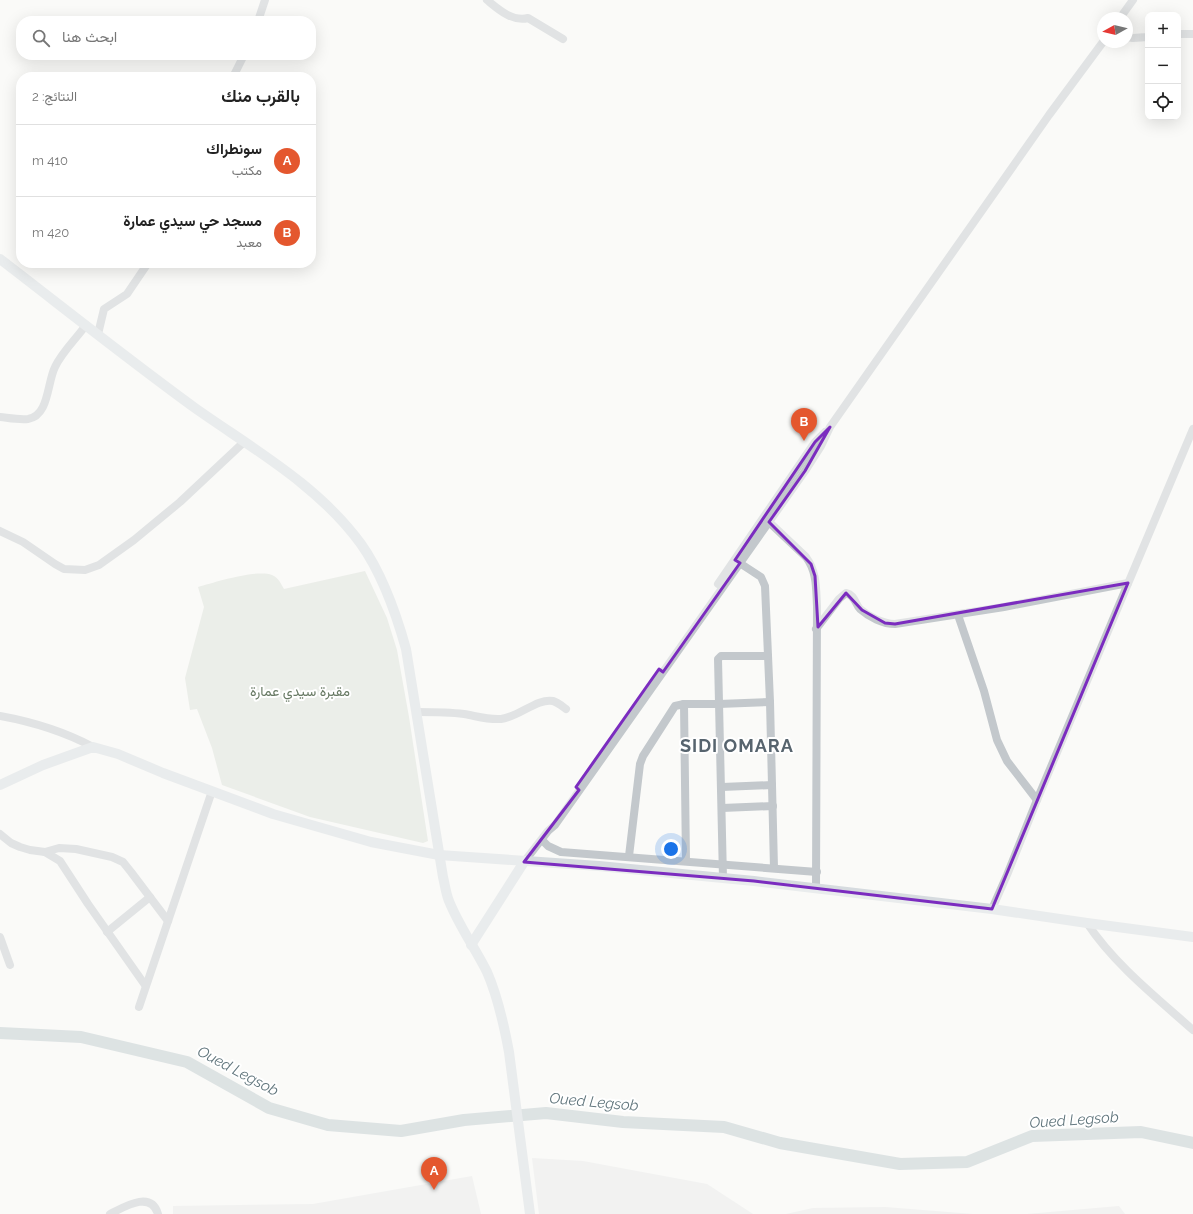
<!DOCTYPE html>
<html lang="ar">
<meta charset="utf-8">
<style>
:root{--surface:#fff;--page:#f2f2f2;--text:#222;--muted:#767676;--line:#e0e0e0;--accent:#e4572e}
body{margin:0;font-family:Raleway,Vazirmatn,sans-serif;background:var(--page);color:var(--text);direction:rtl}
.controls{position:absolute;right:12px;top:12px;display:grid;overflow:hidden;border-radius:8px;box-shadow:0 4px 16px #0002}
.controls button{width:36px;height:36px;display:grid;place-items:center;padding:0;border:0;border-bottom:1px solid var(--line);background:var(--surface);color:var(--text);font:20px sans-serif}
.compass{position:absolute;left:1097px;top:12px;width:36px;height:36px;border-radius:50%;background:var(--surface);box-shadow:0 4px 16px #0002;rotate:262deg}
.you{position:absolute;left:671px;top:849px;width:14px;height:14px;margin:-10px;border:3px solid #fff;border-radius:50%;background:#1a73e8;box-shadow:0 0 0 6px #1a73e833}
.badge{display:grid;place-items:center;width:26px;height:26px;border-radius:50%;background:var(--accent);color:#fff;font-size:13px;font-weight:700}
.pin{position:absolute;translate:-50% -33px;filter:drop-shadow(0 1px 2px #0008)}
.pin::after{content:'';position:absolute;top:21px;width:14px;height:12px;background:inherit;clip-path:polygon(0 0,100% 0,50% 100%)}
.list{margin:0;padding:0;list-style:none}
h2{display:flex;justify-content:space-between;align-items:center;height:52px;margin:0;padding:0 16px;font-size:17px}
h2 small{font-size:13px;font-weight:400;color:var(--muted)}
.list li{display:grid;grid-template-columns:26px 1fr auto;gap:12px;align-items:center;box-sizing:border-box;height:72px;padding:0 16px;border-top:1px solid var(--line)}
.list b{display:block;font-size:15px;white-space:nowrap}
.list p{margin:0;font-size:13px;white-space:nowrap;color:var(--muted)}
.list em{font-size:13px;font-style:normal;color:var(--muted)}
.icon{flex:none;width:22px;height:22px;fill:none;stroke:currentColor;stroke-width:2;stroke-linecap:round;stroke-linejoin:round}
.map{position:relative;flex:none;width:1193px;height:1214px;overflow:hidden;direction:ltr}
.search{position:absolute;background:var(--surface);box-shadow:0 4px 16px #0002;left:16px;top:16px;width:300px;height:44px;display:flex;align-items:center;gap:10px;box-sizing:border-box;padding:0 14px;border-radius:16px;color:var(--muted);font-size:15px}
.panel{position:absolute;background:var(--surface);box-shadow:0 4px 16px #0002;left:16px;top:72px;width:300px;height:196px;border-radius:16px;direction:rtl}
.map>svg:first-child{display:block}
.built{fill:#e8e9e9}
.green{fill:#dadfd7}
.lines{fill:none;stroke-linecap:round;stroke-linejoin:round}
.river{stroke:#bbc7cb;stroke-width:12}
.minor{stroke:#c3c8cc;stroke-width:8}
.major{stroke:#d6dbdf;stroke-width:10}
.marked{fill:none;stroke:#7b2cbf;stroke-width:3;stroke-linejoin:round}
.labels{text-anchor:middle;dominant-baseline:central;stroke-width:4;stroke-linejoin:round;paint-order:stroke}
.park-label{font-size:14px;fill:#687a64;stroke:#fff}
.water-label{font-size:15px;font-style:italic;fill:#60757c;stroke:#fff}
.district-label{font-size:18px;font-weight:bold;letter-spacing:1px;fill:#57646e;stroke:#fff}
</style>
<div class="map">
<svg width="1193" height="1214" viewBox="0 0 1193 1214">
<rect width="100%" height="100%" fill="#fafaf8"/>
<g class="built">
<path d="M532,1158L583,1161L707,1184L753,1214H539Z"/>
<path d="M472,1176L481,1214H173V1206L313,1204Z"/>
<path d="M1119,1206L1125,1214H1027Z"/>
<path d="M885,1207L973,1214H786L813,1208Z"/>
</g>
<path class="green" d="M365,571L387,618L397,650L409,717L428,841L423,843L310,817L222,785L212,748L197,709L190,710L185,678L204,607L198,587C215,582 257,569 272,575C279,578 281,584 284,589Z"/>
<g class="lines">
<path class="river" d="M0,1033L81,1037L187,1062L269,1108L328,1125L401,1131L464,1120L546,1113L623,1122L724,1127L780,1143L900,1164L967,1162L1032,1136L1141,1132L1193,1143"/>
<g class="minor">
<path d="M487,0C498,9 512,22 528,18L563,39"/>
<path d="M1120,18L1133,0"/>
<path d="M258,21L265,0"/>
<path d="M1178,34H1193"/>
<path d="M1127,37L1133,38L1148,37"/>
<path d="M233,77L244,55"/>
<path d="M98,334L104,309L127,294L148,263"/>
<path d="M0,417C9,418 19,420 28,419C49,416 47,383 55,367C62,352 76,339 86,325"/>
<path d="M769,522L806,557C817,572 816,588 817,606L816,889"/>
<path d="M0,531L23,542L55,564L64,569L85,570L99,565L134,540L180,502L244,442"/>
<path d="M735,560L761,577L765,586L770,702L774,868"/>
<path d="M718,584L815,442L825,432"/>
<path d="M958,615L984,691L997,740L1007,761L1037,800"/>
<path d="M816,629L839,599L846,593C855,595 855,604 860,609C869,617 883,624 895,624L1004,607L1128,583"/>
<path d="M684,704L686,861"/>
<path d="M417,712C433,712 448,712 464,714C476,716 488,720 501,719C519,717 537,698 553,701C557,702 562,706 566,709"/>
<path d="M0,716C33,722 63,731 93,747"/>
<path d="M722,787L772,785"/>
<path d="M722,808L773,806"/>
<path d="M0,834L11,843L20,847L30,850L45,852L60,861L88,904L145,985"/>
<path d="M542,840L548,846L561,852L817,872"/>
<path d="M45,852L59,848L76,849L112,857L123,862L131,872L168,921"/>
<path d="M629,856L640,764L643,756L675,706L684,704H719L770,702"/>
<path d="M524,862L548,831L555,825L805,471L821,446L830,427L1049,115L1103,42"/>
<path d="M723,878L718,659L721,656H768"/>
<path d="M992,909L1007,875L1037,800L1193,429"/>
<path d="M1087,923C1114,964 1157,998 1193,1030"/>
<path d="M107,932L150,897"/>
<path d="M0,937L10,965"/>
<path d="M139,1007L212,791"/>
<path d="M110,1214C124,1207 151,1190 158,1214"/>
</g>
<g class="major">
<path d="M0,259C65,309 129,360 195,408C253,449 318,485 361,544C383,575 396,613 406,649L443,877C445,885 446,894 449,901C459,926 475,948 487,972C498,997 504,1025 509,1052L530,1214"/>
<path d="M0,785L43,765L93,747L118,754L163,773L273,814L371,842L439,855L599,866L754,881L992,909L1087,923L1193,937"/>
<path d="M471,945L524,862"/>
</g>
</g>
<path d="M0 0H1193V1214H0ZM830,427L805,471L769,522L811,564L815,576L818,627L846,593L862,610L885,623L895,624L1128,583L992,909L754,881L524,862L579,790L576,787L659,669L663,672L740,563L735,560L815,442Z" fill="#fafaf8" fill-opacity=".55" fill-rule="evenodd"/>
<path class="marked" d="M830,427L805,471L769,522L811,564L815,576L818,627L846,593L862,610L885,623L895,624L1128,583L992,909L754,881L524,862L579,790L576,787L659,669L663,672L740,563L735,560L815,442Z"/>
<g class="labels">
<g class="park-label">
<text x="300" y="691">مقبرة سيدي عمارة</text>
</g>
<g class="water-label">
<text transform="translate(238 1071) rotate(28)">Oued Legsob</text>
<text transform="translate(594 1102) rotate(5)">Oued Legsob</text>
<text transform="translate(1074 1120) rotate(-4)">Oued Legsob</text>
</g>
<g class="district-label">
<text x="737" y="745">SIDI OMARA</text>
</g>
</g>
</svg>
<div class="controls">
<button>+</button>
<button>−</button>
<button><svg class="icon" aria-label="locate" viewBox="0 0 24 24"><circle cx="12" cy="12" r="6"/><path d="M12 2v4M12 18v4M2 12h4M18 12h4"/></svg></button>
</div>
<svg class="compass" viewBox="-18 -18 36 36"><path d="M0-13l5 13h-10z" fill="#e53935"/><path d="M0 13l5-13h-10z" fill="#767676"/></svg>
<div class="you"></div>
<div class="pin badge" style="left:434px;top:1190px">A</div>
<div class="pin badge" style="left:804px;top:441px">B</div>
<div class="search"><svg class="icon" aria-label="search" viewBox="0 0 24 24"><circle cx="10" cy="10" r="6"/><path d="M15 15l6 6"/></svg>ابحث هنا</div>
<section class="panel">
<h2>بالقرب منك<small>النتائج: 2</small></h2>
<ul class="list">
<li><span class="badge">A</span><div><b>سونطراك</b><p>مكتب</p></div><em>410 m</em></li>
<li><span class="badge">B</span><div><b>مسجد حي سيدي عمارة</b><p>معبد</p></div><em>420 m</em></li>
</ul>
</section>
</div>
